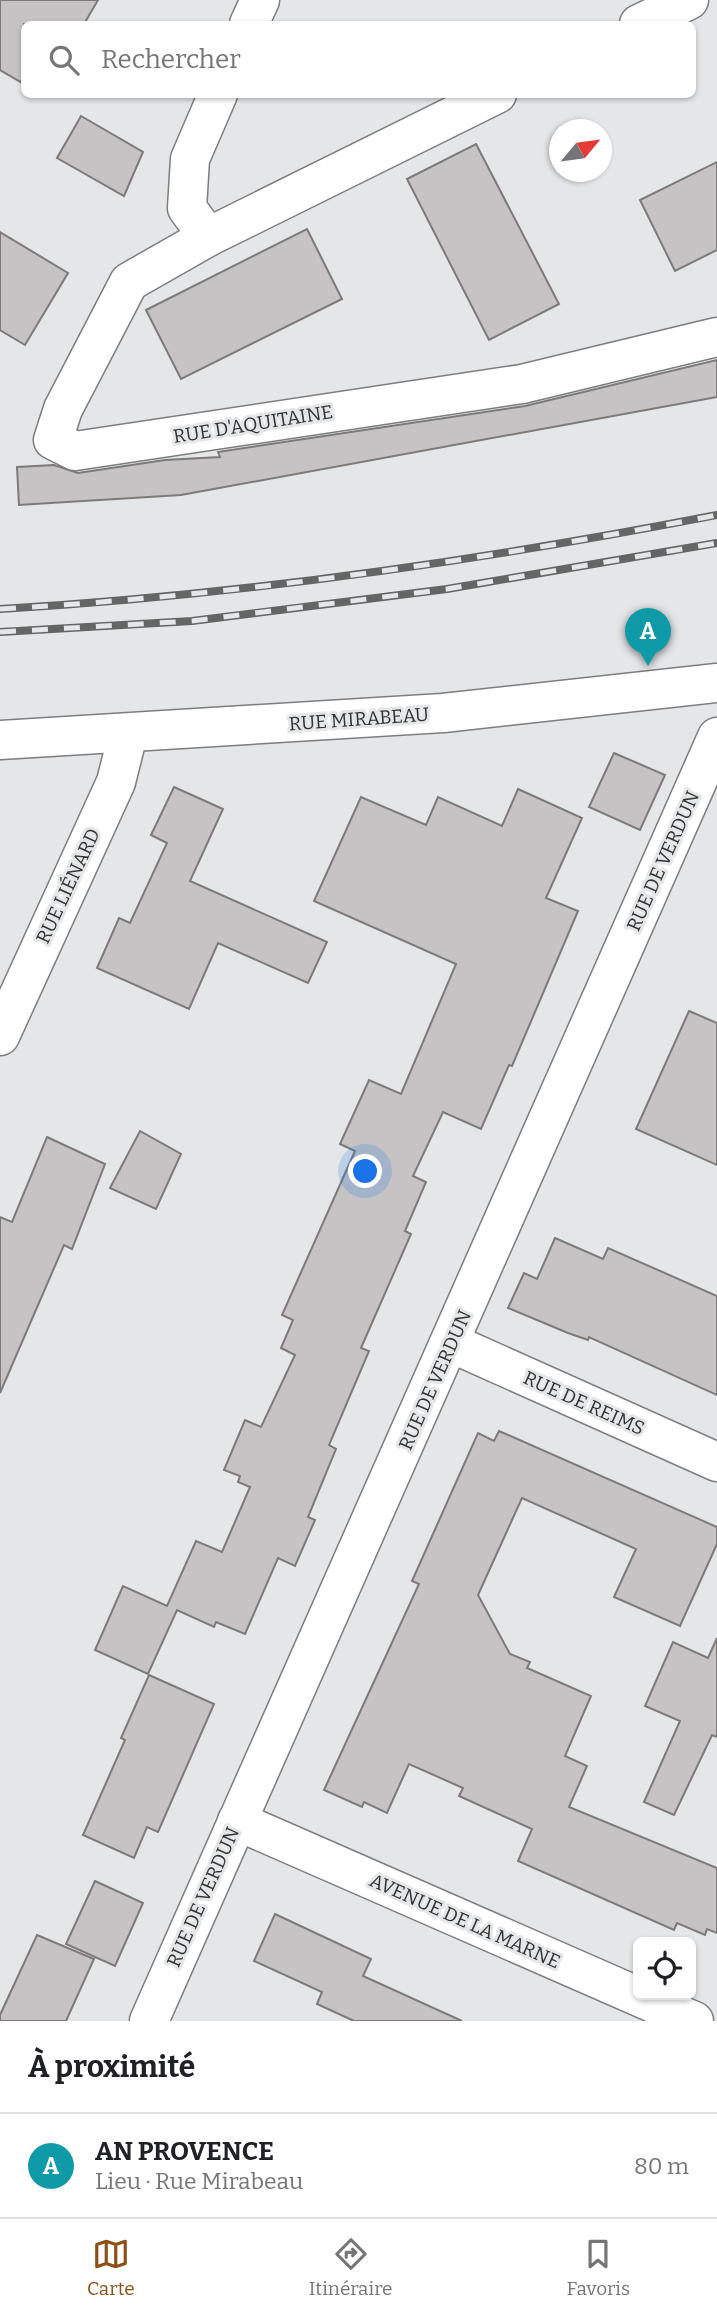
<!DOCTYPE html>
<html lang="fr">
<meta charset="utf-8">
<style>
:root{--surface:#fff;--page:#f6f6f6;--text:#202124;--muted:#757577;--line:#e0e0e0;--accent:#8e4f16}
body{margin:0;font-family:Bitter,serif;background:var(--page);color:var(--text)}
.controls{position:absolute;right:21px;bottom:21px;display:grid;overflow:hidden;border-radius:10px;box-shadow:0 2px 5px #0004}
.controls button{width:63px;height:63px;display:grid;place-items:center;padding:0;border:0;border-bottom:2px solid var(--line);background:var(--surface);color:var(--text);font:35px sans-serif}
.compass{position:absolute;left:549px;top:119px;width:63px;height:63px;border-radius:50%;background:var(--surface);box-shadow:0 2px 5px #0004;rotate:61deg}
.you{position:absolute;left:366px;top:1172px;width:24px;height:24px;margin:-18px;border:5px solid #fff;border-radius:50%;background:#1a73e8;box-shadow:0 0 0 10px #1a73e833}
.badge{display:grid;place-items:center;width:46px;height:46px;border-radius:50%;background:var(--accent);color:#fff;font-size:23px;font-weight:700}
.pin{position:absolute;translate:-50% -58px;filter:drop-shadow(0 2px 4px #0008)}
.pin::after{content:'';position:absolute;top:37px;width:24px;height:21px;background:inherit;clip-path:polygon(0 0,100% 0,50% 100%)}
.list{margin:0;padding:0;list-style:none}
h2{display:flex;justify-content:space-between;align-items:center;height:91px;margin:0;padding:0 28px;font-size:30px}
h2 small{font-size:23px;font-weight:400;color:var(--muted)}
.list li{display:grid;grid-template-columns:46px 1fr auto;gap:21px;align-items:center;box-sizing:border-box;height:105px;padding:0 28px;border-top:2px solid var(--line)}
.list b{display:block;font-size:26px;white-space:nowrap}
.list p{margin:0;font-size:23px;white-space:nowrap;color:var(--muted)}
.list em{font-size:23px;font-style:normal;color:var(--muted)}
.icon{flex:none;width:38px;height:38px;fill:none;stroke:currentColor;stroke-width:2;stroke-linecap:round;stroke-linejoin:round}
.map{position:relative;flex:none;width:717px;height:2021px;overflow:hidden}
.search{position:absolute;background:var(--surface);box-shadow:0 2px 5px #0004;left:21px;right:21px;top:21px;height:77px;display:flex;align-items:center;gap:18px;box-sizing:border-box;padding:0 24px;border-radius:10px;color:var(--muted);font-size:26px}
.sheet{height:196px;background:var(--surface)}
nav{display:flex;justify-content:space-around;align-items:center;box-sizing:border-box;height:98px;border-top:2px solid var(--line);background:var(--surface);font-size:19px;color:var(--muted)}
nav a{display:grid;justify-items:center;gap:4px}
nav .on{color:var(--accent)}
.map>svg:first-child{display:block}
.building{fill:#c5c3c3;stroke:#7c7b7a;stroke-width:2}
.lines{fill:none;stroke-linecap:round;stroke-linejoin:round}
.minor-casing{stroke:#7c7d7e;stroke-width:41}
.minor{stroke:#fff;stroke-width:38}
.rail-casing{stroke:#646565;stroke-width:8}
.rail{stroke:#e4e6e7;stroke-width:5;stroke-dasharray:16;stroke-linecap:butt}
.labels{text-anchor:middle;dominant-baseline:central;stroke-width:6;stroke-linejoin:round;paint-order:stroke}
.street-label{font-size:19px;fill:#313232;stroke:#e4e6e7}
</style>
<div class="map">
<svg width="717" height="2021" viewBox="0 0 717 2021">
<rect width="100%" height="100%" fill="#e4e6e7"/>
<g class="building">
<path d="M0,0H98L84,24H24V84L0,70Z"/>
<path d="M81,116L143,152L124,196L57,158Z"/>
<path d="M476,144L559,304L489,340L407,179Z"/>
<path d="M717,162V250L675,271L640,200Z"/>
<path d="M307,229L342,299L181,379L146,310Z"/>
<path d="M0,232L68,273L25,345L0,330Z"/>
<path d="M717,360V397L181,495L19,505L17,467L54,465L78,473L165,460L220,457L218,452L525,406Z"/>
<path d="M614,753L665,775L640,830L589,807Z"/>
<path d="M174,787L223,809L190,881L327,942L308,983L218,943L189,1009L97,968L119,918L130,923L167,843L151,835Z"/>
<path d="M518,789L582,818L546,898L578,911L512,1066L509,1065L481,1129L443,1112L413,1176L426,1182L405,1231L411,1234L361,1348L369,1351L329,1445L336,1449L308,1517L315,1520L295,1566L278,1558L245,1634L216,1622L214,1627L177,1610L148,1674L95,1650L123,1586L167,1606L196,1541L222,1552L250,1487L238,1482L240,1476L224,1470L245,1420L261,1427L295,1355L281,1348L293,1320L282,1315L355,1151L340,1144L369,1080L401,1094L456,964L314,901L361,797L426,825L438,797L502,826Z"/>
<path d="M689,1011L717,1023V1165L636,1129Z"/>
<path d="M140,1131L181,1154L156,1209L110,1188Z"/>
<path d="M47,1137L105,1164L72,1249L64,1245L0,1393V1217L12,1222Z"/>
<path d="M555,1238L603,1259L608,1248L717,1296V1395L589,1337L588,1340L568,1333L508,1308L524,1273L537,1279Z"/>
<path d="M499,1431L717,1527V1544L680,1626L614,1597L636,1549L522,1498L478,1595L510,1654L530,1662L527,1668L591,1696L565,1756L587,1766L569,1807L717,1868V1933L707,1929L705,1935L677,1923L674,1930L518,1861L532,1829L459,1796L463,1788L409,1764L387,1813L364,1802L362,1807L324,1790L419,1584L412,1581L478,1433L494,1441Z"/>
<path d="M717,1638V1737L712,1735L674,1815L644,1802L680,1721L645,1706L673,1642L708,1658Z"/>
<path d="M149,1675L214,1704L158,1832L147,1827L134,1858L83,1835L125,1740L121,1738Z"/>
<path d="M95,1881L143,1903L115,1966L66,1944Z"/>
<path d="M275,1914L371,1959L363,1976L462,2021H354L317,2004L322,1992L254,1961Z"/>
<path d="M37,1935L94,1959L66,2021H0V2015Z"/>
</g>
<g class="lines">
<defs>
<g id="minor">
<path d="M249,24L260,0"/>
<path d="M639,24L689,0"/>
<path d="M218,94L190,159L187,208L208,237L497,94"/>
<path d="M208,237L129,282L63,409L53,440L75,451L522,384L717,337"/>
<path d="M0,740L443,713L717,683"/>
<path d="M0,1036L116,782L128,734"/>
<path d="M451,1343L717,1462"/>
<path d="M237,1821L694,2021"/>
<path d="M149,2021L717,737"/>
</g>
</defs>
<use href="#minor" class="minor-casing"/>
<use href="#minor" class="minor"/>
<defs>
<g id="rail">
<path d="M0,609C242,595 479,561 717,515"/>
<path d="M0,632L192,621L447,589L717,543"/>
</g>
</defs>
<use href="#rail" class="rail-casing"/>
<use href="#rail" class="rail"/>
</g>
<g class="labels">
<g class="street-label">
<text transform="translate(253 424) rotate(-9)">RUE D'AQUITAINE</text>
<text transform="translate(359 719) rotate(-4)">RUE MIRABEAU</text>
<text transform="translate(663 861) rotate(-66)">RUE DE VERDUN</text>
<text transform="translate(68 886) rotate(-65)">RUE LIÉNARD</text>
<text transform="translate(435 1380) rotate(-66)">RUE DE VERDUN</text>
<text transform="translate(584 1403) rotate(24)">RUE DE REIMS</text>
<text transform="translate(203 1897) rotate(-66)">RUE DE VERDUN</text>
<text transform="translate(465 1921) rotate(24)">AVENUE DE LA MARNE</text>
</g>
</g>
</svg>
<div class="controls">
<button><svg class="icon" aria-label="locate" viewBox="0 0 24 24"><circle cx="12" cy="12" r="6"/><path d="M12 2v4M12 18v4M2 12h4M18 12h4"/></svg></button>
</div>
<svg class="compass" viewBox="-18 -18 36 36"><path d="M0-13l5 13h-10z" fill="#e53935"/><path d="M0 13l5-13h-10z" fill="#757577"/></svg>
<div class="you"></div>
<div class="pin badge" style="left:648px;top:666px;background:#0f9aa8">A</div>
<div class="search"><svg class="icon" aria-label="search" viewBox="0 0 24 24"><circle cx="10" cy="10" r="6"/><path d="M15 15l6 6"/></svg>Rechercher</div>
</div>
<section class="sheet">
<h2>À proximité<small></small></h2>
<ul class="list">
<li><span class="badge" style="background:#0f9aa8">A</span><div><b>AN PROVENCE</b><p>Lieu · Rue Mirabeau</p></div><em>80 m</em></li>
</ul>
</section>
<nav>
<a class="on"><svg class="icon" aria-label="map" viewBox="0 0 24 24"><path d="M3 6l6-2 6 2 6-2v14l-6 2-6-2-6 2zM9 4v14M15 6v14"/></svg>Carte</a>
<a><svg class="icon" aria-label="directions" viewBox="0 0 24 24"><path d="M12 3l9 9-9 9-9-9zM9 14v-3h6M13 9l2 2-2 2"/></svg>Itinéraire</a>
<a><svg class="icon" aria-label="saved" viewBox="0 0 24 24"><path d="M7 4h10v16l-5-4-5 4z"/></svg>Favoris</a>
</nav>
